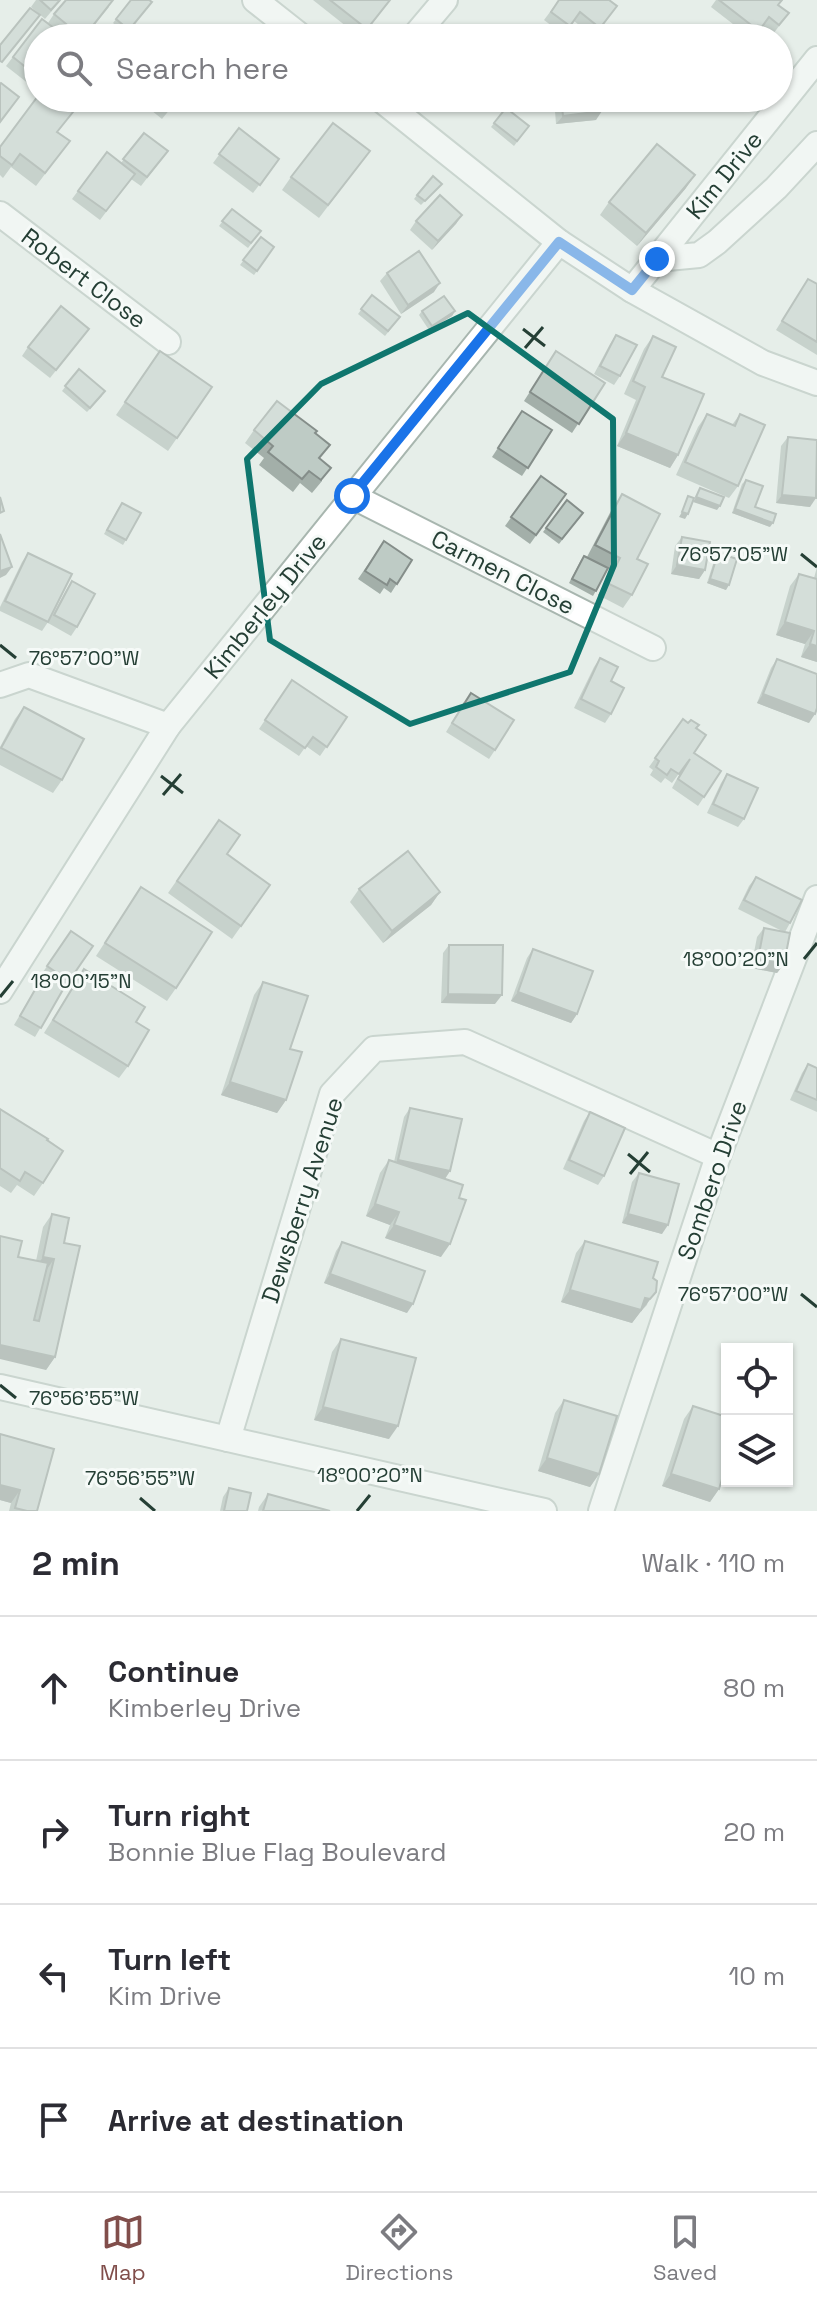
<!DOCTYPE html>
<meta charset="utf-8">
<style>
:root{--surface:#fff;--page:#f2f2f3;--text:#2b2b33;--muted:#7c7c81;--line:#e1e1e2;--accent:#814e4b}
body{margin:0;font-family:"Space Grotesk",sans-serif;background:var(--page);color:var(--text)}
.controls{position:absolute;right:24px;bottom:24px;display:grid;overflow:hidden;border-radius:0px;box-shadow:0 2px 6px #0004}
.controls button{width:72px;height:72px;display:grid;place-items:center;padding:0;border:0;border-bottom:2px solid var(--line);background:var(--surface);color:var(--text);font:40px sans-serif}
.stop{position:absolute;width:24px;height:24px;margin:-18px;border:6px solid #1a73e8;border-radius:50%;background:#fff}
.stop.end{background:#1a73e8;border-color:#fff;box-shadow:0 2px 8px #0008}
.list{margin:0;padding:0;list-style:none}
h2{display:flex;justify-content:space-between;align-items:center;height:104px;margin:0;padding:0 32px;font-size:34px}
h2 small{font-size:26px;font-weight:400;color:var(--muted)}
.list li{display:grid;grid-template-columns:52px 1fr auto;gap:24px;align-items:center;box-sizing:border-box;height:144px;padding:0 32px;border-top:2px solid var(--line)}
.list b{display:block;font-size:30px;white-space:nowrap}
.list p{margin:0;font-size:26px;white-space:nowrap;color:var(--muted)}
.list em{font-size:26px;font-style:normal;color:var(--muted)}
.icon{flex:none;width:44px;height:44px;fill:none;stroke:currentColor;stroke-width:2;stroke-linecap:round;stroke-linejoin:round}
.map{position:relative;flex:none;width:817px;height:1511px;overflow:hidden}
.search{position:absolute;background:var(--surface);box-shadow:0 2px 6px #0004;left:24px;right:24px;top:24px;height:88px;display:flex;align-items:center;gap:20px;box-sizing:border-box;padding:0 28px;border-radius:44px;color:var(--muted);font-size:30px}
.sheet{height:680px;background:var(--surface)}
nav{display:flex;justify-content:space-around;align-items:center;box-sizing:border-box;height:112px;border-top:2px solid var(--line);background:var(--surface);font-size:22px;color:var(--muted)}
nav a{display:grid;justify-items:center;gap:4px}
nav .on{color:var(--accent)}
.map>svg:first-child{display:block}
.lines{fill:none;stroke-linecap:round;stroke-linejoin:round}
.minor-casing{stroke:#a8b6af;stroke-width:28}
.minor{stroke:#fff;stroke-width:24}
.wall{fill:#a3afa9}
.shaded-wall{fill:#858e8a}
.building{fill:#becbc5;stroke:#858e8a;stroke-width:2}
.route{stroke:#1a73e8;stroke-width:10}
.marked{fill:none;stroke:#0f766e;stroke-width:6;stroke-linejoin:round}
.ticks{fill:none;stroke:#253f35;stroke-width:3}
.labels{text-anchor:middle;dominant-baseline:central;stroke-width:6;stroke-linejoin:round;paint-order:stroke}
.street-label{font-size:24px;fill:#253f35;stroke:#f6faf8}
.ticks-label{font-size:20px;text-anchor:middle;fill:#253f35;stroke:#f6faf8;stroke-width:6;stroke-linejoin:round;paint-order:stroke}
</style>
<div class="map">
<svg width="817" height="1511" viewBox="0 0 817 1511">
<rect width="100%" height="100%" fill="#e6eee9"/>
<g class="lines">
<defs>
<g id="minor">
<path d="M255,0L303,38"/>
<path d="M413,38L445,0"/>
<path d="M379,98L559,242L632,290L763,363L817,383"/>
<path d="M0,214L168,342"/>
<path d="M657,259L699,255L717,242L776,188L817,144"/>
<path d="M632,290L817,59"/>
<path d="M352,496L653,648"/>
<path d="M0,685L29,675L168,726"/>
<path d="M0,991L168,726L559,242"/>
<path d="M0,1387L544,1511"/>
<path d="M228,1439L332,1094L374,1049L465,1042L718,1156"/>
<path d="M601,1511L718,1156L817,898"/>
</g>
</defs>
<use href="#minor" class="minor-casing"/>
<use href="#minor" class="minor"/>
</g>
<g class="wall">
<path d="M36,0H61L45,19L31,7Z"/>
<path d="M131,0L152,2L126,34L113,23Z"/>
<path d="M313,0H390L361,38Z"/>
<path d="M559,0L617,6L594,37L574,21L564,35L544,20Z"/>
<path d="M716,0H783L778,5L789,13L773,34L763,26L754,38H751L711,7Z"/>
<path d="M109,7L84,38H38V83L34,88L6,66L42,19L48,23L54,14Z"/>
<path d="M144,98H179L162,119L141,102Z"/>
<path d="M554,98H601L596,120L556,124Z"/>
<path d="M506,108L529,126L514,146L491,127Z"/>
<path d="M239,128L279,159L253,193L213,163Z"/>
<path d="M58,133L70,141L36,186L11,167L3,178L0,175V147Z"/>
<path d="M144,133L161,160L141,186L131,179L100,220L72,199L107,152L121,163Z"/>
<path d="M370,151L319,218L282,190L291,177Z"/>
<path d="M438,188L421,205L414,199L417,195Z"/>
<path d="M686,188L637,246L600,215L609,202Z"/>
<path d="M232,209L261,231L248,248L219,226Z"/>
<path d="M462,215L432,250L410,230L416,221Z"/>
<path d="M261,237L274,247L254,275L240,265Z"/>
<path d="M387,273L434,292L401,314L380,281Z"/>
<path d="M808,279L817,284V355L776,330Z"/>
<path d="M372,295L400,317L385,336L358,314Z"/>
<path d="M422,311H455L452,316L429,330L419,315Z"/>
<path d="M89,329L50,378L22,356L28,347Z"/>
<path d="M616,335L620,376L614,385L594,374L610,344Z"/>
<path d="M653,336L678,455L670,468L617,446L636,400L624,394L644,349Z"/>
<path d="M160,351L212,387L168,451L116,415Z"/>
<path d="M556,351L605,383L572,433L524,401Z"/>
<path d="M79,369L102,396L87,412L62,391Z"/>
<path d="M522,411L552,430L522,476L492,457Z"/>
<path d="M707,414L732,425L740,414L738,486L729,498L676,475L698,427Z"/>
<path d="M254,430L315,433L322,481L312,493L300,483L293,492L259,465L264,458L245,443Z"/>
<path d="M788,437L810,507L776,503L781,446Z"/>
<path d="M541,476L566,494L530,544L505,526Z"/>
<path d="M746,480L755,507L770,527L732,513L742,484Z"/>
<path d="M622,494L637,559L632,595L623,608L598,595L611,571L608,569L593,596L569,583L581,560L584,556L587,557L613,507Z"/>
<path d="M567,500L583,513L559,544L543,532Z"/>
<path d="M119,507L126,540L123,545L104,534Z"/>
<path d="M682,537L705,570L699,579L671,574L675,546Z"/>
<path d="M384,541L412,560L391,593L384,588L380,594L358,579Z"/>
<path d="M28,553L48,622L42,631L0,611V607L22,562Z"/>
<path d="M718,553L726,590L707,583L715,558Z"/>
<path d="M817,567V662L801,657L805,644L776,635L790,586L799,574L814,578Z"/>
<path d="M72,581L77,627L71,636L48,623L66,590Z"/>
<path d="M600,658L611,714L605,723L574,708L594,667Z"/>
<path d="M777,659L809,723L757,703L771,668Z"/>
<path d="M292,680L347,717L320,756L306,746L299,756L259,729Z"/>
<path d="M464,702L495,750L489,759L446,732Z"/>
<path d="M24,707L62,780L53,793L0,765V747L15,719Z"/>
<path d="M683,719L696,728L694,753L721,771L698,806L672,788L683,768L672,783L665,778L661,783L650,775L653,770L649,767Z"/>
<path d="M727,774L744,819L738,827L707,813L721,783Z"/>
<path d="M219,820L227,854L270,885L232,939L168,893Z"/>
<path d="M756,877L790,923L785,932L784,964L777,973L751,968L757,937L764,928L782,931L738,909L749,886Z"/>
<path d="M141,887L176,988L167,1001L96,956Z"/>
<path d="M359,889L440,892L431,905L383,943L350,902Z"/>
<path d="M71,931L93,946L65,986L35,1037L14,1025L43,976L41,975Z"/>
<path d="M449,945L495,1004L441,1003L443,953Z"/>
<path d="M533,949L577,1014L571,1023L511,1001L527,958Z"/>
<path d="M84,969L136,1022L128,1066L119,1078L44,1033Z"/>
<path d="M263,982L290,1049L286,1100L277,1113L221,1095L254,995Z"/>
<path d="M808,1064L817,1068V1112L790,1100L802,1073Z"/>
<path d="M410,1108L450,1171L445,1179L441,1257L385,1238L390,1225L366,1216L380,1173L389,1160L394,1162L404,1117Z"/>
<path d="M0,1109L47,1140L43,1183L34,1196L17,1185L11,1193L0,1186Z"/>
<path d="M590,1112L604,1176L598,1185L563,1169L584,1121Z"/>
<path d="M639,1173L662,1234L622,1223L632,1182Z"/>
<path d="M52,1214L64,1243L55,1357L46,1370L18,1257L36,1261L43,1227Z"/>
<path d="M585,1241L653,1278L647,1305L640,1312L632,1323L561,1302L576,1253Z"/>
<path d="M342,1242L407,1313L324,1283L336,1251Z"/>
<path d="M341,1339L389,1439L314,1420L332,1352Z"/>
<path d="M564,1400L599,1474L590,1487L538,1471L555,1413Z"/>
<path d="M693,1406L719,1489L710,1502L662,1486L684,1419Z"/>
<path d="M0,1434L37,1511H9L11,1503L0,1500Z"/>
<path d="M229,1488L247,1511H220L223,1497Z"/>
<path d="M268,1494L330,1511H258L259,1507Z"/>
</g>
<g class="shaded-wall">
<path d="M602,111L596,120L556,124L563,116Z"/>
<path d="M695,175L686,188L637,246L646,233Z"/>
<path d="M462,215L456,224L432,250L438,241Z"/>
<path d="M440,283L434,292L401,314L408,305Z"/>
<path d="M455,311L452,316L429,330L432,326Z"/>
<path d="M626,433L678,455L670,468L617,446Z"/>
<path d="M782,495L816,498L810,507L776,503Z"/>
<path d="M696,497L720,506L717,510L693,502Z"/>
<path d="M735,509L773,523L770,527L732,513Z"/>
<path d="M682,512L688,514L685,519L679,517Z"/>
<path d="M677,565L705,570L699,579L671,574Z"/>
<path d="M12,567L6,575L0,578V571Z"/>
<path d="M710,579L729,585L726,590L707,583Z"/>
<path d="M785,622L814,631L805,644L776,635Z"/>
<path d="M810,644L817,646V662L801,657Z"/>
<path d="M763,694L815,714L809,723L757,703Z"/>
<path d="M440,892L431,905L383,943L392,931Z"/>
<path d="M758,959L784,964L777,973L751,968Z"/>
<path d="M518,992L577,1014L571,1023L511,1001Z"/>
<path d="M448,994L502,995L495,1004L441,1003Z"/>
<path d="M230,1082L286,1100L277,1113L221,1095Z"/>
<path d="M398,1160L450,1171L444,1180L392,1168Z"/>
<path d="M375,1204L399,1212L390,1225L366,1216Z"/>
<path d="M628,1214L668,1225L662,1234L622,1223Z"/>
<path d="M394,1225L450,1244L441,1257L385,1238Z"/>
<path d="M43,1257L54,1259L45,1272L34,1270Z"/>
<path d="M330,1274L413,1304L407,1313L324,1283Z"/>
<path d="M570,1290L645,1298L656,1292L632,1323L561,1302Z"/>
<path d="M0,1345L55,1357L46,1370L0,1359Z"/>
<path d="M323,1407L398,1426L389,1439L314,1420Z"/>
<path d="M547,1458L599,1474L590,1487L538,1471Z"/>
<path d="M671,1474L719,1489L710,1502L662,1486Z"/>
<path d="M0,1485L20,1490L11,1503L0,1500Z"/>
</g>
<g class="building">
<path d="M40,0H60L51,10Z"/>
<path d="M66,0H113L83,38L54,14Z"/>
<path d="M131,0H149L152,2L129,30L116,19Z"/>
<path d="M330,0H390L367,29Z"/>
<path d="M559,0H609L617,6L600,28L580,12L570,26L551,12Z"/>
<path d="M719,0H782L778,5L789,13L779,25L769,17L759,31Z"/>
<path d="M30,8L40,15L2,62L0,61V45Z"/>
<path d="M42,19L67,38H38V77L13,57Z"/>
<path d="M1,83L19,97L0,122V84Z"/>
<path d="M38,96V98H54L73,112L57,132L70,141L45,173L20,154L12,165L0,156V147Z"/>
<path d="M153,98H178L169,110Z"/>
<path d="M561,98H601L602,111L563,116Z"/>
<path d="M506,108L529,126L517,141L494,123Z"/>
<path d="M333,123L370,151L328,205L291,177Z"/>
<path d="M239,128L279,159L260,185L219,154Z"/>
<path d="M144,133L168,151L147,177L123,159Z"/>
<path d="M657,144L695,175L646,233L609,202Z"/>
<path d="M107,152L135,174L106,211L78,191Z"/>
<path d="M433,176L442,184L425,201L417,195Z"/>
<path d="M440,195L462,215L438,241L416,221Z"/>
<path d="M232,209L261,231L251,243L222,221Z"/>
<path d="M261,237L274,247L257,271L243,260Z"/>
<path d="M419,251L440,283L408,305L387,273Z"/>
<path d="M808,279L817,284V342L782,321Z"/>
<path d="M372,295L400,317L388,331L361,309Z"/>
<path d="M444,296L455,311L432,326L422,311Z"/>
<path d="M61,306L89,329L56,370L28,347Z"/>
<path d="M616,335L637,345L620,376L600,366Z"/>
<path d="M653,336L676,347L662,377L704,394L678,455L626,433L645,387L633,381Z"/>
<path d="M160,351L212,387L177,438L125,402Z"/>
<path d="M556,351L605,383L579,424L530,392Z"/>
<path d="M79,369L105,391L90,408L65,386Z"/>
<path d="M277,401L317,431L315,433L330,445L319,458L331,468L321,480L309,471L302,479L268,452L273,446L254,430Z"/>
<path d="M522,411L552,430L528,468L498,448Z"/>
<path d="M707,414L735,426L740,414L765,425L738,486L685,462Z"/>
<path d="M788,437L817,440L816,498L782,495Z"/>
<path d="M541,476L566,494L536,535L511,517Z"/>
<path d="M746,480L763,486L755,507L776,514L773,523L735,509Z"/>
<path d="M700,488L724,497L720,506L696,497Z"/>
<path d="M622,494L660,514L637,559L648,564L632,595L607,583L620,558L595,545Z"/>
<path d="M688,496L694,498L688,514L682,512Z"/>
<path d="M0,497L4,511L0,513Z"/>
<path d="M567,500L583,513L562,539L546,528Z"/>
<path d="M122,503L141,513L126,540L107,530Z"/>
<path d="M0,534L12,567L0,571Z"/>
<path d="M682,537L710,542L705,570L677,565Z"/>
<path d="M384,541L412,560L397,584L390,579L387,585L365,571Z"/>
<path d="M28,553L72,574L48,622L5,601Z"/>
<path d="M718,553L737,559L729,585L710,579Z"/>
<path d="M584,556L608,568L596,591L572,579Z"/>
<path d="M799,574L817,579V646L810,644L814,631L785,622Z"/>
<path d="M72,581L95,594L77,627L54,615Z"/>
<path d="M600,658L618,667L611,681L624,688L611,714L581,699Z"/>
<path d="M777,659L817,674V708L815,714L763,694Z"/>
<path d="M292,680L347,717L327,747L313,737L305,748L265,720Z"/>
<path d="M471,693L514,720L495,750L452,723Z"/>
<path d="M24,707L84,739L62,780L1,748Z"/>
<path d="M683,719L688,723L691,720L699,725L696,728L706,735L694,753L721,771L704,797L678,779L690,759L679,774L671,769L667,775L656,767L659,761L655,758Z"/>
<path d="M727,774L758,788L744,819L713,804Z"/>
<path d="M219,820L240,835L227,854L270,885L241,926L177,881Z"/>
<path d="M408,851L440,892L392,931L359,889Z"/>
<path d="M756,877L802,900L790,923L744,900Z"/>
<path d="M141,887L212,932L176,988L105,943Z"/>
<path d="M764,928L790,933L784,964L758,959Z"/>
<path d="M71,931L93,946L69,981L47,966Z"/>
<path d="M449,945H503L502,995L448,994Z"/>
<path d="M533,949L593,971L577,1014L518,992Z"/>
<path d="M84,969L145,1007L136,1022L149,1030L128,1066L53,1020Z"/>
<path d="M44,974L65,986L41,1028L20,1016Z"/>
<path d="M263,982L308,996L290,1049L302,1052L286,1100L230,1082Z"/>
<path d="M808,1064L817,1068V1100L796,1091Z"/>
<path d="M410,1108L462,1119L450,1171L398,1160Z"/>
<path d="M0,1109L48,1139L47,1140L63,1151L43,1183L25,1172L20,1181L0,1168Z"/>
<path d="M590,1112L625,1128L604,1176L569,1160Z"/>
<path d="M389,1160L463,1185L459,1198L466,1200L450,1244L394,1225L399,1212L375,1204Z"/>
<path d="M639,1173L679,1184L668,1225L628,1214Z"/>
<path d="M52,1214L69,1218L64,1243L80,1246L55,1357L0,1345V1236L22,1241L18,1257L48,1263L34,1320L39,1321L54,1259L43,1257Z"/>
<path d="M585,1241L658,1262L653,1278L657,1281L656,1292L650,1299L645,1298L641,1310L570,1290Z"/>
<path d="M342,1242L425,1271L413,1304L330,1274Z"/>
<path d="M341,1339L416,1358L398,1426L323,1407Z"/>
<path d="M564,1400L617,1416L599,1474L547,1458Z"/>
<path d="M693,1406L727,1417V1463L719,1489L671,1474Z"/>
<path d="M0,1434L54,1449L37,1511H27L15,1508L20,1490L0,1485Z"/>
<path d="M229,1488L251,1493L247,1511H224Z"/>
<path d="M268,1494L330,1511H263Z"/>
</g>
<g class="lines">
<path class="route" d="M352,496L559,242L632,290L657,259"/>
</g>
<path d="M0 0H817V1511H0ZM468,313L613,419L614,565L570,672L410,724L270,640L247,459L321,384Z" fill="#e6eee9" fill-opacity=".55" fill-rule="evenodd"/>
<path class="marked" d="M468,313L613,419L614,565L570,672L410,724L270,640L247,459L321,384Z"/>
<path class="ticks" d="M523,329L545,346M525,348L543,327M801,554L817,567M0,645L16,658M161,776L183,793M163,795L181,774M804,959L817,943M0,997L13,981M628,1154L650,1172M630,1174L648,1152M801,1294L817,1307M0,1385L16,1398M140,1498L155,1511M357,1511L370,1495"/>
<g class="labels">
<g class="street-label">
<text transform="translate(724 175) rotate(-51)">Kim Drive</text>
<text transform="translate(84 278) rotate(37)">Robert Close</text>
<text transform="translate(503 572) rotate(27)">Carmen Close</text>
<text transform="translate(265 606) rotate(-51)">Kimberley Drive</text>
<text transform="translate(712 1180) rotate(-71)">Sombero Drive</text>
<text transform="translate(302 1200) rotate(-72)">Dewsberry Avenue</text>
</g>
</g>
<g class="ticks-label">
<text x="733" y="561">76°57'05"W</text>
<text x="84" y="665">76°57'00"W</text>
<text x="736" y="966">18°00'20"N</text>
<text x="81" y="988">18°00'15"N</text>
<text x="733" y="1301">76°57'00"W</text>
<text x="84" y="1405">76°56'55"W</text>
<text x="370" y="1482">18°00'20"N</text>
<text x="140" y="1485">76°56'55"W</text>
</g>
</svg>
<div class="controls">
<button><svg class="icon" aria-label="locate" viewBox="0 0 24 24"><circle cx="12" cy="12" r="6"/><path d="M12 2v4M12 18v4M2 12h4M18 12h4"/></svg></button>
<button><svg class="icon" aria-label="layers" viewBox="0 0 24 24"><path d="M12 4l9 5-9 5-9-5zM3 14l9 5 9-5"/></svg></button>
</div>
<div class="stop" style="left:352px;top:496px"></div>
<div class="stop end" style="left:657px;top:259px"></div>
<div class="search"><svg class="icon" aria-label="search" viewBox="0 0 24 24"><circle cx="10" cy="10" r="6"/><path d="M15 15l6 6"/></svg>Search here</div>
</div>
<section class="sheet">
<h2>2 min<small>Walk · 110 m</small></h2>
<ul class="list">
<li><svg class="icon" aria-label="ahead" viewBox="0 0 24 24"><path d="M12 20V5M6 11l6-6 6 6"/></svg><div><b>Continue</b><p>Kimberley Drive</p></div><em>80 m</em></li>
<li><svg class="icon" aria-label="right" viewBox="0 0 24 24"><path d="M7 20v-9h11M14 6l5 5-5 5"/></svg><div><b>Turn right</b><p>Bonnie Blue Flag Boulevard</p></div><em>20 m</em></li>
<li><svg class="icon" aria-label="left" viewBox="0 0 24 24"><path d="M17 20v-9H6M10 6l-5 5 5 5"/></svg><div><b>Turn left</b><p>Kim Drive</p></div><em>10 m</em></li>
<li><svg class="icon" aria-label="arrive" viewBox="0 0 24 24"><path d="M6 21V4h12l-3 4 3 4H6"/></svg><div><b>Arrive at destination</b></div></li>
</ul>
</section>
<nav>
<a class="on"><svg class="icon" aria-label="map" viewBox="0 0 24 24"><path d="M3 6l6-2 6 2 6-2v14l-6 2-6-2-6 2zM9 4v14M15 6v14"/></svg>Map</a>
<a><svg class="icon" aria-label="directions" viewBox="0 0 24 24"><path d="M12 3l9 9-9 9-9-9zM9 14v-3h6M13 9l2 2-2 2"/></svg>Directions</a>
<a><svg class="icon" aria-label="saved" viewBox="0 0 24 24"><path d="M7 4h10v16l-5-4-5 4z"/></svg>Saved</a>
</nav>
